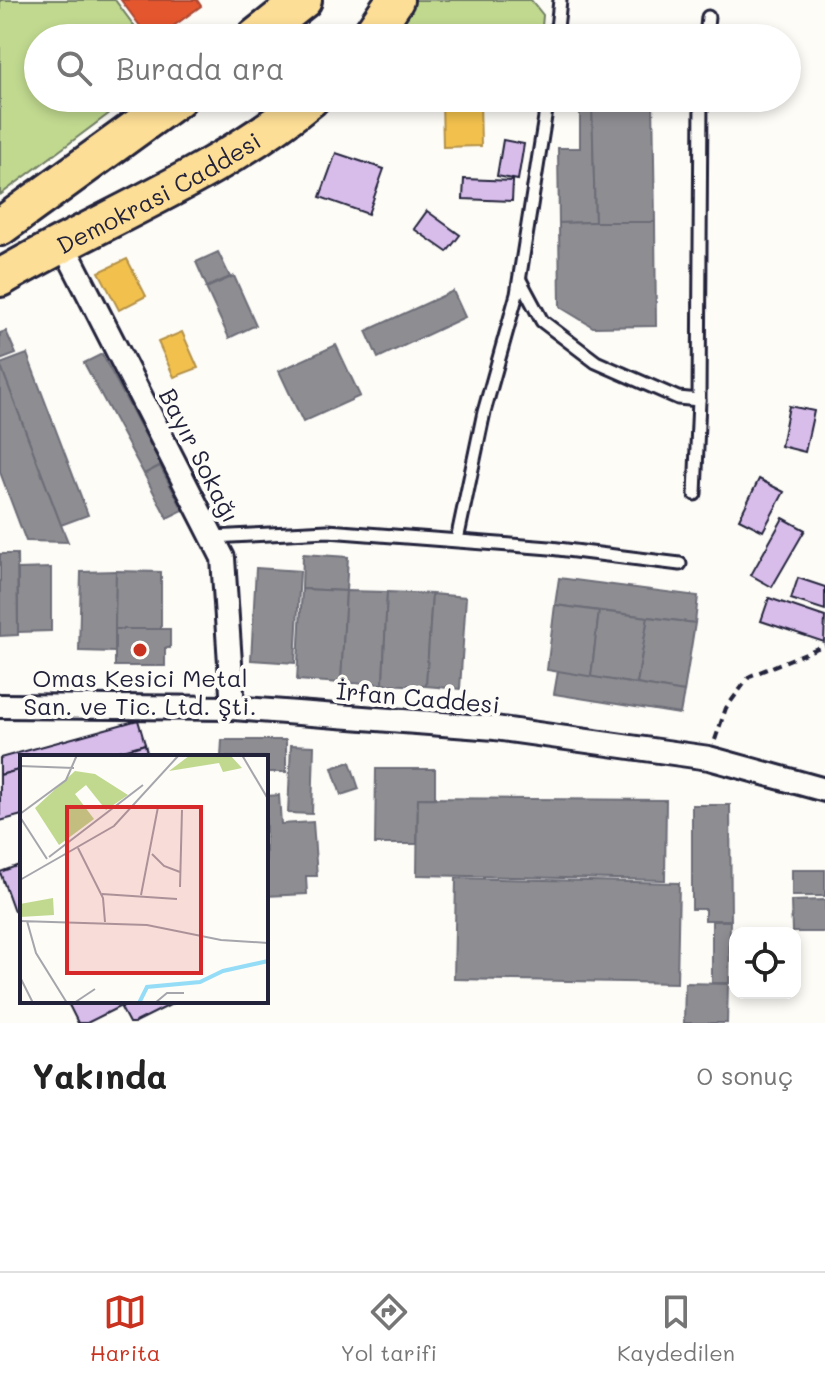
<!DOCTYPE html>
<html lang="tr">
<meta charset="utf-8">
<style>
:root{--surface:#fff;--page:#f6f6f6;--text:#222;--muted:#767676;--line:#e0e0e0;--accent:#c8321e}
body{margin:0;font-family:Mali,sans-serif;background:var(--page);color:var(--text)}
.controls{position:absolute;right:24px;bottom:24px;display:grid;overflow:hidden;border-radius:16px;box-shadow:0 4px 12px #0003}
.controls button{width:72px;height:72px;display:grid;place-items:center;padding:0;border:0;border-bottom:2px solid var(--line);background:var(--surface);color:var(--text);font:40px sans-serif}
.list{margin:0;padding:0;list-style:none}
h2{display:flex;justify-content:space-between;align-items:center;height:104px;margin:0;padding:0 32px;font-size:34px}
h2 small{font-size:26px;font-weight:400;color:var(--muted)}
.icon{flex:none;width:44px;height:44px;fill:none;stroke:currentColor;stroke-width:2;stroke-linecap:round;stroke-linejoin:round}
.map{position:relative;flex:none;width:825px;height:1023px;overflow:hidden}
.search{position:absolute;background:var(--surface);box-shadow:0 4px 12px #0003;left:24px;right:24px;top:24px;height:88px;display:flex;align-items:center;gap:20px;box-sizing:border-box;padding:0 28px;border-radius:44px;color:var(--muted);font-size:30px}
.sheet{height:248px;background:var(--surface)}
nav{display:flex;justify-content:space-around;align-items:center;box-sizing:border-box;height:112px;border-top:2px solid var(--line);background:var(--surface);font-size:22px;color:var(--muted)}
nav a{display:grid;justify-items:center;gap:4px}
nav .on{color:var(--accent)}
.map>svg:first-child{display:block}
.green{fill:#c0d98f;stroke:#717e65;stroke-width:2}
.homes{fill:#f2c14e;stroke:#b49148;stroke-width:2}
.shops{fill:#e4572e;stroke:#aa4732;stroke-width:2}
.industry{fill:#8d8d92;stroke:#6d6d78;stroke-width:2}
.building{fill:#d8bdeb;stroke:#22223b;stroke-width:2}
.lines{fill:none;stroke-linecap:round;stroke-linejoin:round}
.service-casing{stroke:#22223b;stroke-width:17}
.minor-casing{stroke:#22223b;stroke-width:28}
.primary-casing{stroke:#22223b;stroke-width:42}
.path{stroke:#22223b;stroke-width:4;stroke-dasharray:8 6;stroke-linecap:butt}
.service{stroke:#fdfcf7;stroke-width:11}
.minor{stroke:#fdfcf7;stroke-width:22}
.primary{stroke:#fdde96;stroke-width:36}
.poi-dot{fill:#c8321e;stroke:#fdfcf7;stroke-width:3}
.labels{text-anchor:middle;dominant-baseline:central;stroke-width:8;stroke-linejoin:round;paint-order:stroke}
.street-label{font-size:24px;fill:#22223b;stroke:#fdfcf7}
.poi-label{font-size:24px;fill:#22223b;stroke:#fdfcf7}
.inset-river{fill:none;stroke:#95dcf7;stroke-width:4}
.inset-road{fill:none;stroke:#a5a5ac;stroke-width:2}
.view{fill:#d62828;fill-opacity:0.15;stroke:#d62828;stroke-width:4}
.inset-edge{fill:none;stroke:#22223b;stroke-width:4}
</style>
<div class="map">
<svg width="825" height="1023" viewBox="0 0 825 1023">
<rect width="100%" height="100%" fill="#fdfcf7"/>
<filter id="ink" filterUnits="userSpaceOnUse"><feTurbulence type="fractalNoise" baseFrequency=".0125" numOctaves="2"/><feDisplacementMap in="SourceGraphic" scale="16" xChannelSelector="R" yChannelSelector="G"/><feConvolveMatrix kernelMatrix="1 2 1 2 8 2 1 2 1" color-interpolation-filters="sRGB"/></filter>
<g filter="url(#ink)">
<g class="green">
<path d="M0,0H115L143,38H38V98H130L0,195Z"/>
<path d="M415,0H531L543,15L541,38L395,27Z"/>
</g>
<g class="homes">
<path d="M442,100H480L481,146L443,147Z"/>
<path d="M127,259L146,296L119,310L99,272Z"/>
<path d="M182,332L198,368L174,377L158,342Z"/>
</g>
<path class="shops" d="M121,0H197L201,6L157,38H149Z"/>
<g class="industry">
<path d="M628,31L688,36V38H628Z"/>
<path d="M580,98H592L595,222L559,223L558,148H580Z"/>
<path d="M592,98H653L655,222H595Z"/>
<path d="M595,222H655L656,326L593,327L560,307L559,223Z"/>
<path d="M218,252L230,277L207,287L196,262Z"/>
<path d="M234,276L256,325L229,338L206,288Z"/>
<path d="M453,291L465,317L378,358L366,331Z"/>
<path d="M6,331L16,354L0,360V333Z"/>
<path d="M336,345L360,396L303,422L279,371Z"/>
<path d="M27,354L88,515L61,525L0,364Z"/>
<path d="M102,354L161,465L144,474L84,363Z"/>
<path d="M0,364L61,525L68,542L26,541L0,472Z"/>
<path d="M160,466L183,510L167,518L144,474Z"/>
<path d="M0,554H17L18,635L0,636Z"/>
<path d="M303,554L348,557L346,591L302,589Z"/>
<path d="M51,568V631L18,632V569Z"/>
<path d="M256,568L300,571L295,663L251,660Z"/>
<path d="M116,571L115,652L79,651L81,572Z"/>
<path d="M116,571L161,572V630L115,629Z"/>
<path d="M559,578L698,596L695,623L555,605Z"/>
<path d="M302,589L346,591L341,683L297,680Z"/>
<path d="M346,591L387,592L383,684L341,683Z"/>
<path d="M387,592L432,594L426,686L383,684Z"/>
<path d="M432,594L466,597L460,689L426,686Z"/>
<path d="M555,605L599,611L591,677L547,670Z"/>
<path d="M599,611L648,617L637,684L591,677Z"/>
<path d="M648,617L695,623L684,692L637,684Z"/>
<path d="M115,629H170V648H165V666H115Z"/>
<path d="M558,671L684,692L680,714L554,694Z"/>
<path d="M222,740H286V772H266V757H221Z"/>
<path d="M291,745L314,746L312,814L288,813Z"/>
<path d="M350,762L359,789L341,795L332,768Z"/>
<path d="M376,769H435V798H418L417,844H375Z"/>
<path d="M279,795L281,824L313,822L317,876H306L307,894L266,896V796Z"/>
<path d="M418,798L666,800L665,880L417,875Z"/>
<path d="M692,805H730L731,920H705V909H692Z"/>
<rect x="792" y="870" width="33" height="26"/>
<path d="M456,878L679,883L677,983L454,979Z"/>
<path d="M825,900V932H792L791,901Z"/>
<path d="M712,921H730L729,983H712Z"/>
<path d="M685,983L728,984L727,1023H684Z"/>
</g>
<g class="building">
<path d="M503,140L524,144L518,180L497,176Z"/>
<path d="M336,153L384,169L368,214L320,197Z"/>
<path d="M464,179L513,181L512,201L463,199Z"/>
<path d="M427,211L460,235L447,252L414,229Z"/>
<path d="M789,406L814,411L805,452L781,446Z"/>
<path d="M759,479L784,492L763,531L739,519Z"/>
<path d="M783,518L805,530L772,587L751,575Z"/>
<path d="M798,578L825,587V610L791,599Z"/>
<path d="M769,598L825,617L824,642L761,621Z"/>
<path d="M138,720L145,744L97,757H22V769L0,775V758Z"/>
<path d="M145,744L148,757H128L126,750Z"/>
<path d="M22,769V815L0,821V775Z"/>
<path d="M22,864V908L14,911L0,872Z"/>
<path d="M71,1001H131L87,1023H78L68,1003Z"/>
<path d="M134,1001H178L134,1023H129L121,1008Z"/>
</g>
<g class="lines">
<defs>
<g id="service">
<path d="M556,38L560,0"/>
<path d="M706,38L708,17"/>
<path d="M520,280L542,321L596,362L678,398L699,400"/>
<path d="M695,494L699,400L701,98"/>
<path d="M213,537L328,531L550,548L680,564"/>
<path d="M457,540L484,412L517,294L548,98"/>
</g>
<g id="minor">
<path d="M62,242L223,558L233,708"/>
<path d="M0,706L233,708L495,728L709,758L825,790"/>
</g>
<g id="primary">
<path d="M255,38L303,0"/>
<path d="M369,38L395,0"/>
<path d="M0,227L178,98"/>
<path id="s1" d="M0,278C103,218 219,174 311,98"/>
</g>
</defs>
<use href="#service" class="service-casing"/>
<use href="#minor" class="minor-casing"/>
<use href="#primary" class="primary-casing"/>
<path class="path" d="M715,740L726,708L750,676L825,645"/>
<use href="#service" class="service"/>
<use href="#minor" class="minor"/>
<use href="#primary" class="primary"/>
</g>
</g>
<circle class="poi-dot" cx="140" cy="650" r="8"/>
<g class="labels">
<g class="street-label">
<text stroke="none"><textPath href="#s1" startOffset="180">Demokrasi Caddesi</textPath></text>
<text transform="translate(200 455) rotate(63)">Bayır Sokağı</text>
<text transform="translate(418 697) rotate(5)">İrfan Caddesi</text>
</g>
<g class="poi-label">
<text x="140" y="677">Omas Kesici Metal<tspan x="140" dy="28">San. ve Tic. Ltd. Şti.</tspan></text>
</g>
</g>
<g transform="translate(20 755)">
<rect width="248" height="248" fill="#fdfcf7"/>
<path d="M187,0H210L222,13L203,17L199,8L149,16L169,1ZM55,16L75,19L108,40L86,55L66,30L55,39L74,64L39,90L15,53ZM33,143L34,160L0,162V149Z" fill="#c0d98f"/>
<path class="inset-river" d="M119,248L127,232L180,227L203,216L248,206"/>
<path class="inset-road" d="M222,0L248,44M0,11L54,13M0,59L46,25L57,0M0,62L27,104M58,93L83,143L85,167M132,99L144,111L160,117M29,102L123,30M0,125L94,71L159,0M160,132L162,55M82,139L157,144M121,140L138,52M0,166L127,170L201,185L248,188M7,166L16,198L47,248M0,222L13,248M54,248L75,234M135,248L147,238H164"/>
<path class="view" d="M47,52H181V218H47Z"/>
<rect width="248" height="248" class="inset-edge"/>
</g>
</svg>
<div class="controls">
<button><svg class="icon" aria-label="locate" viewBox="0 0 24 24"><circle cx="12" cy="12" r="6"/><path d="M12 2v4M12 18v4M2 12h4M18 12h4"/></svg></button>
</div>
<div class="search"><svg class="icon" aria-label="search" viewBox="0 0 24 24"><circle cx="10" cy="10" r="6"/><path d="M15 15l6 6"/></svg>Burada ara</div>
</div>
<section class="sheet">
<h2>Yakında<small>0 sonuç</small></h2>
<ul class="list">
</ul>
</section>
<nav>
<a class="on"><svg class="icon" aria-label="map" viewBox="0 0 24 24"><path d="M3 6l6-2 6 2 6-2v14l-6 2-6-2-6 2zM9 4v14M15 6v14"/></svg>Harita</a>
<a><svg class="icon" aria-label="directions" viewBox="0 0 24 24"><path d="M12 3l9 9-9 9-9-9zM9 14v-3h6M13 9l2 2-2 2"/></svg>Yol tarifi</a>
<a><svg class="icon" aria-label="saved" viewBox="0 0 24 24"><path d="M7 4h10v16l-5-4-5 4z"/></svg>Kaydedilen</a>
</nav>
